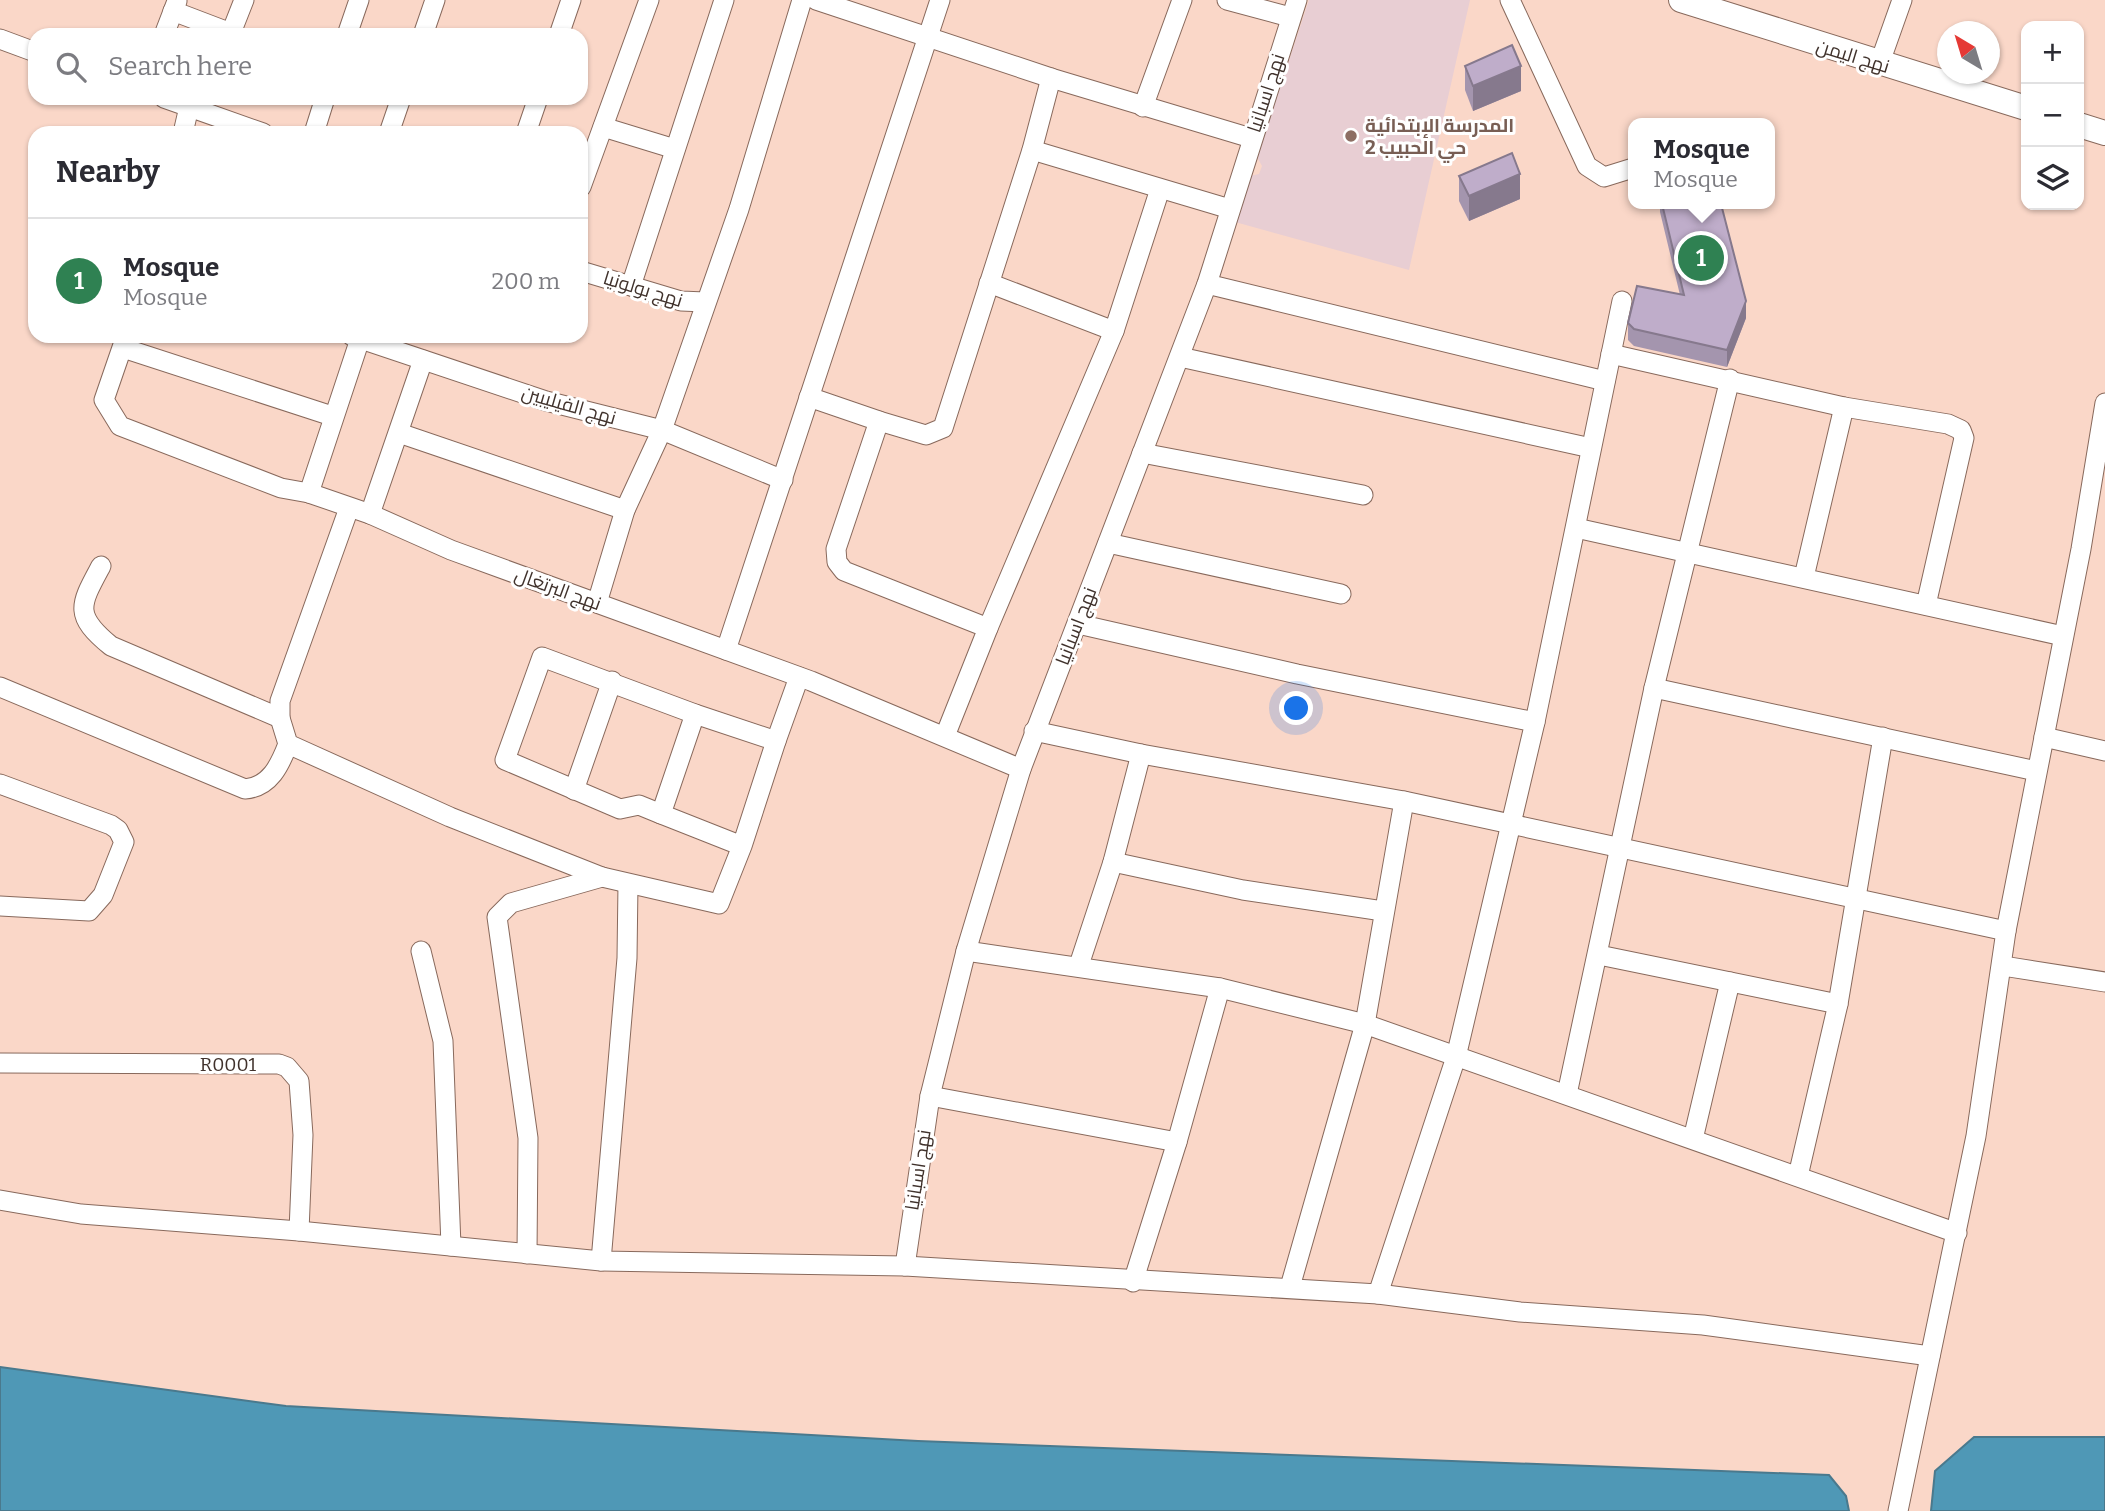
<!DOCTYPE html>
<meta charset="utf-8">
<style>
:root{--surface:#fff;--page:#f7f7f7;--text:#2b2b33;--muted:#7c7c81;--line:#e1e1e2;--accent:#2f8152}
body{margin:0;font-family:Bitter,Cairo,serif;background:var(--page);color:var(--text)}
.controls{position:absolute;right:21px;top:21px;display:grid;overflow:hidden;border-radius:14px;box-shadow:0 2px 5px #0004}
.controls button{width:63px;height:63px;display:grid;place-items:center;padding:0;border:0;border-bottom:2px solid var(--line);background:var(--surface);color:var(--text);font:35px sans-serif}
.compass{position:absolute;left:1937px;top:21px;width:63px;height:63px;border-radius:50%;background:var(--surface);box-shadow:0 2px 5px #0004;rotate:322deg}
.you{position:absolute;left:1297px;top:709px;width:24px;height:24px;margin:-18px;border:5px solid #fff;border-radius:50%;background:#1a73e8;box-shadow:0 0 0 10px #1a73e833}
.badge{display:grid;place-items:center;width:46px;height:46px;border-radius:50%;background:var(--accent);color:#fff;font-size:23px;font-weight:700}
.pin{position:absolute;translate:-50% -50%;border:4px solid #fff;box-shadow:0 2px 7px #0006}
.popup{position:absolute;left:1628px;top:118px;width:147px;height:91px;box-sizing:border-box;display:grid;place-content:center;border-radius:14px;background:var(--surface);filter:drop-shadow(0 2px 5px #0005);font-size:23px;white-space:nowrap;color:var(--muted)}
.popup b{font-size:26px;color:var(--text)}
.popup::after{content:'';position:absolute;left:50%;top:100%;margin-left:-14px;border:14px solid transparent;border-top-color:var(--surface)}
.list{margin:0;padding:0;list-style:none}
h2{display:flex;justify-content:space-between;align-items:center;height:91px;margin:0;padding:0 28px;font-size:30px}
h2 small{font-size:23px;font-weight:400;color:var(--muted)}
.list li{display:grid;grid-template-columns:46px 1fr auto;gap:21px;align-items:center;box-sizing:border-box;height:126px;padding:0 28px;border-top:2px solid var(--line)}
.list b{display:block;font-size:26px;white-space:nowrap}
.list p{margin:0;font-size:23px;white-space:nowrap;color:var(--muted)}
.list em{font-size:23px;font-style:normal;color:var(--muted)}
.icon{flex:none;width:38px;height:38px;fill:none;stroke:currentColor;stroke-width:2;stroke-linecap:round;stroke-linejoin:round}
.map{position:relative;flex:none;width:2105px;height:1511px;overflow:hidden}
.search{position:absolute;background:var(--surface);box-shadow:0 2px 5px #0004;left:28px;top:28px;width:560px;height:77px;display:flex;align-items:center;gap:18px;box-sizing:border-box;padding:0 24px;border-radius:21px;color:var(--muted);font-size:26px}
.panel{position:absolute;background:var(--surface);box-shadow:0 2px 5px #0004;left:28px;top:126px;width:560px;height:217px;border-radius:21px}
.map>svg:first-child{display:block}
.education{fill:#e8ced3}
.water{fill:#4f98b6;stroke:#4a798d;stroke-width:2}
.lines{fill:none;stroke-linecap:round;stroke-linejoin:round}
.minor-casing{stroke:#88695c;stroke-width:21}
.major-casing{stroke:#88695c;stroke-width:26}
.minor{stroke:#fff;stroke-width:19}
.major{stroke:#fff;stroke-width:24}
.wall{fill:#a495ae}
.shaded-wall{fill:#86798d}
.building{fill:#bfadca;stroke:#86798d;stroke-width:2}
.education-dot{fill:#8d6e63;stroke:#fff;stroke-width:2.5}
.labels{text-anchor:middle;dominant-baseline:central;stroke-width:6;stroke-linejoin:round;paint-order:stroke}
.street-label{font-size:19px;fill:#40322c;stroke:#fff}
.education-label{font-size:19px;font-weight:bold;fill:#785e54;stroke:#fff;text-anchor:start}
</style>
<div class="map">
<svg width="2105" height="1511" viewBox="0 0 2105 1511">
<rect width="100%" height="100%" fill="#fad7c8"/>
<path class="education" d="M1309,0H1470L1409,270L1235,222L1250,176L1259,174L1262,166L1257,157Z"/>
<g class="water">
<path d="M0,1367L286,1406L918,1441L1829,1475L1846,1496L1849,1511H0Z"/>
<path d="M1974,1437H2105V1511H1931L1935,1471Z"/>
</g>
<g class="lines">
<defs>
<g id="minor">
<path d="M816,0L1051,78L1251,138"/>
<path d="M1227,0L1290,17"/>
<path d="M1510,0L1587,166L1604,177L1633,168"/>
<path d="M173,11L236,35"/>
<path d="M231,33L244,0"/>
<path d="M164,35L177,1"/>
<path d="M347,35L359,0"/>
<path d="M423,35L435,0"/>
<path d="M559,35L571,0"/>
<path d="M0,39L35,52"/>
<path d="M1879,65L1902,0"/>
<path d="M164,98L263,133"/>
<path d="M1143,107L1182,0"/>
<path d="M603,127L675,149"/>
<path d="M183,133L189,107"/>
<path d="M314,133L325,98"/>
<path d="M389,133L401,98"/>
<path d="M526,133L538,98"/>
<path d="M1032,150L1230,209"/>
<path d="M581,187L649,0"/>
<path d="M581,271L681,301L705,302"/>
<path d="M989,283L1114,331"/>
<path d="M1207,284L1605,381"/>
<path d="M631,286L724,0"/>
<path d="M126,336L104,400L120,426L281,488L309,493L370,514L451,550L811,681L1021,769"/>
<path d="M352,336L546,401L662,430L783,480"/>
<path d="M123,348L332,416"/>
<path d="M1611,354L1844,407L1948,424L1961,430L1964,438L1926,605"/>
<path d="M1180,357L1591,448"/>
<path d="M809,397L879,421L836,549L837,562L844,571L988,628L945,736"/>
<path d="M879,421L926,435L943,428L1032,150L1051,78"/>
<path d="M399,433L625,510"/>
<path d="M1142,453L1363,495"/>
<path d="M309,493L360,339"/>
<path d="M349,508L280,701V718L288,744L450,817L602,877L719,904L742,846L661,814L695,714L776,741L742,846"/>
<path d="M370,514L423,360"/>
<path d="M1576,528L2063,636"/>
<path d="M1108,543L1341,594"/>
<path d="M101,566C80,605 73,615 111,646L280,718"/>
<path d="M1804,577L1844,407"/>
<path d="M597,603L625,510L662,430L739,209L802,0"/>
<path d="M1078,624L1297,674L1535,722"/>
<path d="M988,628L1114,331L1160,189"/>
<path d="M726,650L940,0"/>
<path d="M0,687L245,789C270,787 280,765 288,744"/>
<path d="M1654,688L2036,771"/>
<path d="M1034,731L1141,754L1404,801L2006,931"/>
<path d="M2044,737L2105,751"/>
<path d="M776,741L799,677"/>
<path d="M0,784L111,825L118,830L124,842L103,895L89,911L0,906"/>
<path d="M574,790L612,681"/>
<path d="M661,814L639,805L620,809L505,760L542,657L695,714"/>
<path d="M1113,862L1243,890L1383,911"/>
<path d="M421,951L443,1041L451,1246"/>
<path d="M966,951L1220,988L1365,1024L1957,1233"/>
<path d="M1599,955L1838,1004"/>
<path d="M1079,965L1113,862L1141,754"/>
<path d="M2003,966L2105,982"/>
<path d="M0,1063L279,1064L287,1067L299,1081L303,1135L299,1231"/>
<path d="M1567,1094L1654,688L1730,379"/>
<path d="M930,1096L1177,1142"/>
<path d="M1693,1139L1730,982"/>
<path d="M1798,1176L1838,1004L1883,737"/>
<path d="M0,1200L81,1214L299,1231L601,1261L905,1266L1378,1294L1520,1312L1703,1325L1930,1356"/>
<path d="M527,1254L528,1138L497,917L511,903L602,877"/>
<path d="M601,1261L627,958L628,884"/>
<path d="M905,1266L930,1096L966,951L1021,769L1207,284L1297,0"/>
<path d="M1133,1282L1177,1142L1220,988"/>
<path d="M1290,1287L1365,1024L1404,801"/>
<path d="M1378,1294L1456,1057L1535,722L1622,301"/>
<path d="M1898,1511L1976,1136L2006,931L2081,549L2105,403"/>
</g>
<g id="major">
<path d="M1681,0L2026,108"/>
<path d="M2079,125L2105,133"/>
</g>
</defs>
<use href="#minor" class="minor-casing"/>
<use href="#major" class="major-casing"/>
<use href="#minor" class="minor"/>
<use href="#major" class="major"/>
</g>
<g class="wall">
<path d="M1465,66L1521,91L1473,111L1465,90Z"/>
<path d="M1459,176L1520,199L1469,221L1459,201Z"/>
<path d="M1660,204H1721L1746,318L1727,367L1634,346L1628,340V323L1680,295L1660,212Z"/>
</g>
<g class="shaded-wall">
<path d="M1521,66V91L1473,111V86Z"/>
<path d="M1520,174V199L1469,221V196Z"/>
<path d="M1746,301V318L1727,367V350Z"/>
</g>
<g class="building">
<path d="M1512,45L1521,66L1473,86L1465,66Z"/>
<path d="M1512,153L1520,174L1469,196L1459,176Z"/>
<path d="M1662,204H1721L1746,301L1727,350L1634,329L1628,323L1637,286L1684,295Z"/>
</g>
<circle class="education-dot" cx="1351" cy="136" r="7"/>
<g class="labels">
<g class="street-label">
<text transform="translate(1853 56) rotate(17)">نهج اليمن</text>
<text transform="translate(1266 93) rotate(-72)">نهج اسبانيا</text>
<text transform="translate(643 289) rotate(17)">نهج بولونيا</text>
<text transform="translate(569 405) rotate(16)">نهج الفيليبين</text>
<text transform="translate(558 589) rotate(20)">نهج البرتغال</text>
<text transform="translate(1076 626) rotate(-69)">نهج اسبانيا</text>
<text x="228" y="1064">R0001</text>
<text transform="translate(918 1170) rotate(-81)">نهج اسبانيا</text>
</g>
<g class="education-label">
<text x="1365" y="125">المدرسة الإبتدائية<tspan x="1365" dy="22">حي الحبيب 2</tspan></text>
</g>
</g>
</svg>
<div class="controls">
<button>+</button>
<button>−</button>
<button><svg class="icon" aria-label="layers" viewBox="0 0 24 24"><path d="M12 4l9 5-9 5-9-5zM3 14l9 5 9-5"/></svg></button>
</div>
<svg class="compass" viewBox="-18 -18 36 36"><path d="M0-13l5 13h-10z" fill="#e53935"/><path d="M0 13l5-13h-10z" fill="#7c7c81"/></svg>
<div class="you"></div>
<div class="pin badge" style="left:1701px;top:258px">1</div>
<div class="popup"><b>Mosque</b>Mosque</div>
<div class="search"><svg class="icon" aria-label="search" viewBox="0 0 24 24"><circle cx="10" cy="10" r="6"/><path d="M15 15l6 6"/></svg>Search here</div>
<section class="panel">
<h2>Nearby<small></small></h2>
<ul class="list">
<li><span class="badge">1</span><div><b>Mosque</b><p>Mosque</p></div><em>200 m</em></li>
</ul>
</section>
</div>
